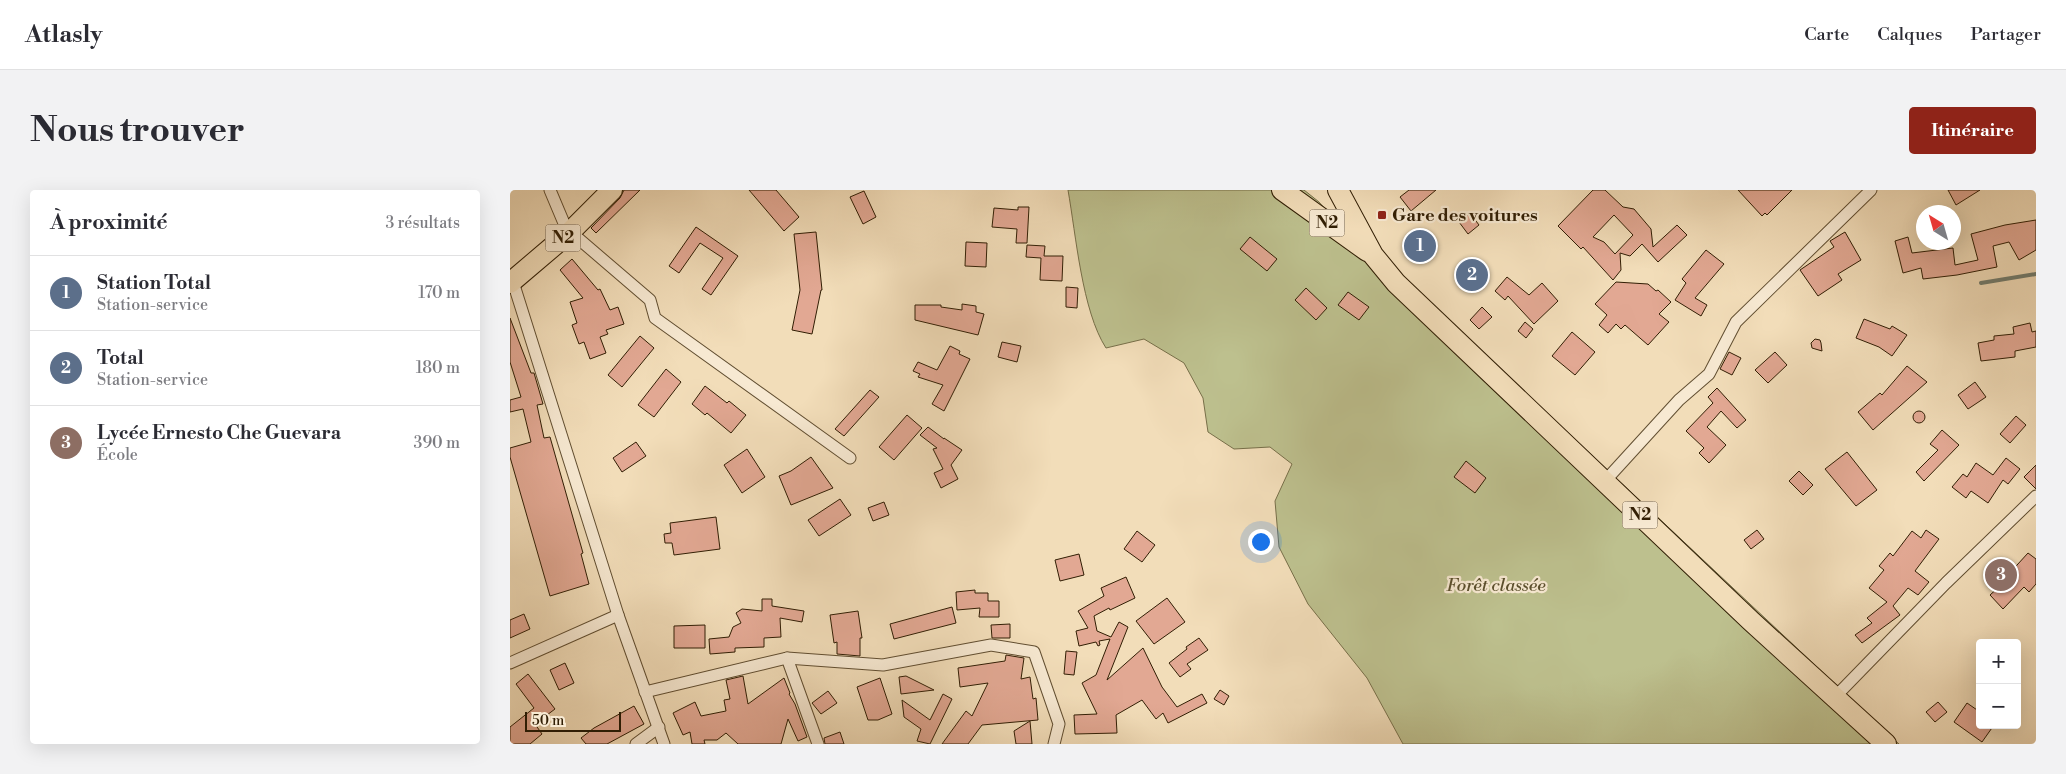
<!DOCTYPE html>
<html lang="fr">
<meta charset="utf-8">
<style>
:root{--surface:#fff;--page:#f2f2f3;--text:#2b2b33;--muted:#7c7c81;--line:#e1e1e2;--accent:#8f2418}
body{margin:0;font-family:"Libre Bodoni",serif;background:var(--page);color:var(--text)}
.controls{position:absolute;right:15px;bottom:15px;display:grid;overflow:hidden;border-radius:5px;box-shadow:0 5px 20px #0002}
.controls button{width:45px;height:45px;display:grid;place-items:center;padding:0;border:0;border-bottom:1px solid var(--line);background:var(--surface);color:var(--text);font:25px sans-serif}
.compass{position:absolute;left:1406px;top:15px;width:45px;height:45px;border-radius:50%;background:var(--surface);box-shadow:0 5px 20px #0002;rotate:323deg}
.scale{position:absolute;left:15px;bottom:12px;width:96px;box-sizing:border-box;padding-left:5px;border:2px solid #311e04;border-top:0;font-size:14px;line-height:18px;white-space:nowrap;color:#311e04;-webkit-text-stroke:4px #f7e9d2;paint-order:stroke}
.you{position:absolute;left:750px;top:351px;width:18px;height:18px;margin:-12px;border:4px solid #fff;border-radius:50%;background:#1a73e8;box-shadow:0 0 0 8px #1a73e833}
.badge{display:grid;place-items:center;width:32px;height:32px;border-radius:50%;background:var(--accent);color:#fff;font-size:16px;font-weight:700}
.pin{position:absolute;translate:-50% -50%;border:2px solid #fff;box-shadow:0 1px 5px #0006}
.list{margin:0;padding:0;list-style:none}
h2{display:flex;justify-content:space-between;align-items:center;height:65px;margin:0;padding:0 20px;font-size:21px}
h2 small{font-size:16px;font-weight:400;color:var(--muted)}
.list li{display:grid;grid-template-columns:32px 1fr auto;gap:15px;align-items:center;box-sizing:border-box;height:75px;padding:0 20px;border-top:1px solid var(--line)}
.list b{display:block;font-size:19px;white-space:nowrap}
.list p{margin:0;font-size:16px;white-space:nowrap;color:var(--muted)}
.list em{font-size:16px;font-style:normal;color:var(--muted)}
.map{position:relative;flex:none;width:1526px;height:554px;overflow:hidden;border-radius:5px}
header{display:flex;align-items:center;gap:30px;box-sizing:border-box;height:70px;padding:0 25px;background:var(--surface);border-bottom:1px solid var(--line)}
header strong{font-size:24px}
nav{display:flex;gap:28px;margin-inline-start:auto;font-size:18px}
.intro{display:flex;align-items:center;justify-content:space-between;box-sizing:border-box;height:120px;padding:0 30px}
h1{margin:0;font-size:35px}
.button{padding:12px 22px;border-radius:5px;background:var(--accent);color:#fff;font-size:18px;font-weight:700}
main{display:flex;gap:30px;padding:0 30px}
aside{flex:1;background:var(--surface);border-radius:5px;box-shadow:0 5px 20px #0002}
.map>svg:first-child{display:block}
.green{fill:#bdc08e;stroke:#776f49}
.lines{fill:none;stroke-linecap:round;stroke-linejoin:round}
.stream{stroke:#717c6e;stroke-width:4}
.building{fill:#e2a893;stroke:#311e04;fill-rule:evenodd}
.street-casing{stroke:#614e31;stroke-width:13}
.highway-casing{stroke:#311e04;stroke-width:22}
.street{stroke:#f7e9d2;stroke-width:11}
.highway{stroke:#f2ddb9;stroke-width:20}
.poi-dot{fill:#8f2418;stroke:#f7e9d2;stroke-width:2}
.labels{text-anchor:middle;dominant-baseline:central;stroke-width:4.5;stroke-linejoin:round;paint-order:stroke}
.shield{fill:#f7e9d2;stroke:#6c5b42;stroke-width:1}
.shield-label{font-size:16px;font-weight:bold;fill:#311e04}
.poi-label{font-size:18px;font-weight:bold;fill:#311e04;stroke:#f7e9d2;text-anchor:start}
.park-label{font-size:18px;font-style:italic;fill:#5b4f2d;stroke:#f7e9d2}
</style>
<header>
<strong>Atlasly</strong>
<nav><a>Carte</a><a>Calques</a><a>Partager</a></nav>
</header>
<div class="intro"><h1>Nous trouver</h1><a class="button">Itinéraire</a></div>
<main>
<aside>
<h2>À proximité<small>3 résultats</small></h2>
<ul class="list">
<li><span class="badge" style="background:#5c6f8a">1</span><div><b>Station Total</b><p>Station-service</p></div><em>170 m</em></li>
<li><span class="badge" style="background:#5c6f8a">2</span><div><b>Total</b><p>Station-service</p></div><em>180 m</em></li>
<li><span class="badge" style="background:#8d6e63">3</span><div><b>Lycée Ernesto Che Guevara</b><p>École</p></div><em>390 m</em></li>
</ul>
</aside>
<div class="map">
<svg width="1526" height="554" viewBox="0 0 1526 554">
<rect width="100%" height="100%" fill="#f2ddb9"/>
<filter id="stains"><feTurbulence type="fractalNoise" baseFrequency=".004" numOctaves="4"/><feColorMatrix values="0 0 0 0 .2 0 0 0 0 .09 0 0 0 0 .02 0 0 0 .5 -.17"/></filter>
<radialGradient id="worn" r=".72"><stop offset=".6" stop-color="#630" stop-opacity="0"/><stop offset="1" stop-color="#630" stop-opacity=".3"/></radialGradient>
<path class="green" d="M558,0H794L809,12L851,59L876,72L1389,554H893L857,488L798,414L769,357L765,311L782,274L760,257L724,259L698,242L693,208L674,173L634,149L596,158C572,121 566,45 558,0Z"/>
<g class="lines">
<path class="stream" d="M1471,93L1526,84"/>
</g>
<g class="building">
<path d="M114,0H130L86,43L81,38L110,8Z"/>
<path d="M239,0H266L289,27L274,41Z"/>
<path d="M899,0H926L901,21L890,7Z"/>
<path d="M1083,0H1095L1113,17L1124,19L1141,39L1143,57L1167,35L1177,45L1148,72L1132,54L1120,66L1110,63L1111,80L1103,90L1073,57L1071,59L1048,36ZM1104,25L1123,45L1105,64L1094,52L1083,47Z"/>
<path d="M1228,0H1282L1257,25L1255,23L1252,26Z"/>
<path d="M1438,0H1470L1446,15Z"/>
<path d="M354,1L366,27L353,34L340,7Z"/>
<path d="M508,17H519L517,53H506L507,39L482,37L484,18L508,20Z"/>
<path d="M960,23L969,35L958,44L949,32Z"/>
<path d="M1526,30V60L1509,70L1499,52L1483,56L1487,77L1447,85L1413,89L1411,78L1393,83L1385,51L1398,47L1402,63L1443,58L1445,75L1468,70L1461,44L1495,35Z"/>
<path d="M186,37L228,66L201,105L192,99L213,68L190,53L169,83L159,76Z"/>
<path d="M306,42L312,100H311L302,144L282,140L290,100L284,44Z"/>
<path d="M1335,42L1351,70L1328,84L1332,90L1308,106L1290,80L1324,57L1320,51Z"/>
<path d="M740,47L767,69L757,81L730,59Z"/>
<path d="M456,52L477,53L476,77L455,76Z"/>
<path d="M517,55L535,56L534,66H553L552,91L530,90L531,68L516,67Z"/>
<path d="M1196,60L1214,74L1185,108L1197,115L1191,126L1165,110L1176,93L1172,89Z"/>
<path d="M62,69L88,100L90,99L100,120L108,117L114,134L96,140L98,144L90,147L96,163L80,169L74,152L69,154L62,135L67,133L60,112L73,108L50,80Z"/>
<path d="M997,87L1019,105L1032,93L1048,111L1024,134L998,106L995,110L985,101Z"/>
<path d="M1106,92L1138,94L1146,101L1148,100L1161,112L1149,124L1159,132L1138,155L1115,135L1111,139L1106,134L1098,143L1089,135L1097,125L1085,114Z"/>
<path d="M556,97L568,98L567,118L556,117Z"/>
<path d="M796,98L817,118L806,130L785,110Z"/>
<path d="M838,102L859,117L849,130L828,115Z"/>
<path d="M452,114L466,116V122L474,124L468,145L405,130V115H431V117L452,120Z"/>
<path d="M972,117L982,127L969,139L960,130Z"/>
<path d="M0,128L21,183H24L33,214L27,215L34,248L40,247L73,363L71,364L79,394L40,406L0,267V258L21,252L13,219L0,222V210L11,207L0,172Z"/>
<path d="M1354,129L1380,139L1382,136L1397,145L1382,166L1369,157L1346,148Z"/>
<path d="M1015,132L1023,139L1016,148L1008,141Z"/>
<path d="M1520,133L1522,142L1526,141V157L1505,161V167L1471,171L1468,153L1484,150V146L1504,144L1503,137Z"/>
<path d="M1062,142L1085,162L1065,185L1042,166Z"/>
<path d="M130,146L144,158L112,197L98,185Z"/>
<path d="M1305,149L1310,150L1311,153L1312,161L1302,158L1301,153Z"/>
<path d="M492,152L511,156L507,172L488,167Z"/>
<path d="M440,156L450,161L449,164L460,169L434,221L422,214L433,195L408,187L410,184L403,181L408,172L427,180Z"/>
<path d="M1219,162L1231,168L1222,185L1210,179Z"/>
<path d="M1265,162L1277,175L1258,193L1245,180Z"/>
<path d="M1397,176L1417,192L1363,240L1348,222L1370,203L1372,205Z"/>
<path d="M156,179L171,192L144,227L128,215Z"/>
<path d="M1465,192L1476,207L1458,219L1448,205Z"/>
<path d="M195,196L217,213L219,211L236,225L221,243L197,223L195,225L182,214Z"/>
<path d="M1207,198L1236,230L1227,238L1211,221L1197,237L1216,255L1199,273L1189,263L1194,258L1176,241L1203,213L1198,207Z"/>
<path d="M360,200L369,207L334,246L325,239Z"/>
<circle cx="1409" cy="227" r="6"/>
<path d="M397,225L412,238L384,270L369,257Z"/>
<path d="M1506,226L1516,235L1500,253L1490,244Z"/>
<path d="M418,237L434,249V248L452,260L441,275L448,289L431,298L424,283L433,279L423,259L427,258L410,245Z"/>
<path d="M1432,240L1449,255L1414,291L1406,282L1428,260L1420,254Z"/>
<path d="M126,252L136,266L112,282L103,268Z"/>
<path d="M237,259L255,287L232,303L214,275Z"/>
<path d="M1337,262L1367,300L1346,316L1315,279Z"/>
<path d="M301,267L323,298L281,315L269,286L281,281Z"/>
<path d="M1496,268L1510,279L1498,294L1493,290L1478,313L1461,301L1456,308L1442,297L1453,284L1457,287L1466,273L1483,285Z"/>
<path d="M956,271L976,288L965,303L944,287Z"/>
<path d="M1526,275V299L1514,287Z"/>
<path d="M1289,281L1303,295L1293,305L1279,291Z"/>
<path d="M330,309L341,325L309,346L298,330Z"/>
<path d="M374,312L379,325L363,331L358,318Z"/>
<path d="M206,327L210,359L164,365L162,353H155L154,344L161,343L160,333Z"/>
<path d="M1247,340L1254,349L1241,359L1234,350Z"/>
<path d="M1416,340L1429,349L1405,381L1419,392L1408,405L1398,398L1383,416L1390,425L1352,453L1345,445L1362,433L1357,428L1377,412L1359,398L1374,380L1369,376L1380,363L1383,366L1402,341L1411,348Z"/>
<path d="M627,341L645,355L632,372L614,359Z"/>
<path d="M1518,363L1526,369V394L1519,402L1514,397L1493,419L1480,405L1490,396L1488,393L1497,386Z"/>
<path d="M569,364L574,385L550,391L545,370Z"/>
<path d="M616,387L625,408L600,420L599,418L584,426L587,441L601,447L609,432L618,437L597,490L633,458L652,497L667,517L692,504L697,513L658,533L653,523L646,529L632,510L606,525L607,543L565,544L564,525L587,524L572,493L586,485L600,449L589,451L590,455L588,456L586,452L569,456L566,441L578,438L568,421L594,406L591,398Z"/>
<path d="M465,400V403H478V411H489V427H469L470,418L447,420L446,402Z"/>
<path d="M657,408L675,432L644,454L626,431Z"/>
<path d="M252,409H262V416L294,421L292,432L270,428L271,447L254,448V457L225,458V462L200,464L199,449L219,447L223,437L231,433L226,423L232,419L252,421Z"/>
<path d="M442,417L446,433L384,449L380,434Z"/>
<path d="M348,421L352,448H350V466L327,464V452L324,453L320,425Z"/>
<path d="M14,424L20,439L0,448V430Z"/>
<path d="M500,434V448H482L481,435Z"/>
<path d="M195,435V458H164V436Z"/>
<path d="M689,448L698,460L677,474L681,479L670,487L659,473L677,459L676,457Z"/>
<path d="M556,461L567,462L564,485L554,484Z"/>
<path d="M496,465L514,468L511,489L520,487L523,509L526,508L528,530L472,535L458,554H432L456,521L462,526L478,493L450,497L448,478L495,471Z"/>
<path d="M55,473L64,493L49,500L40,480Z"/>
<path d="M18,484L45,519L25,534L32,544L20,554H0V537L24,518L6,494Z"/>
<path d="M233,486L238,514L274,488L280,503L279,504L285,514L297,547L288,551L278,529L271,554H228L216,543L207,550H194L195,554H182L180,542L173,545L163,523L185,512L191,526L216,521L214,510L220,509L216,490Z"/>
<path d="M396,486L424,500L391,504L389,487Z"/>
<path d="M370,488L382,524L368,530H358L347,497Z"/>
<path d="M710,500L719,506L714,515L704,509Z"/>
<path d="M318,501L327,513L311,524L302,513Z"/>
<path d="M433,504L442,509L420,554L407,551L411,539L394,527L392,510L420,530Z"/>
<path d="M1428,512L1437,522L1425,532L1416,522Z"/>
<path d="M1457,513L1470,522V535H1484L1472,552L1444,532Z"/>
<path d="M124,516L134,534L97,554H76L71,548L84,538Z"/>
<path d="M520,531L522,554H506L504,541Z"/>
<path d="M330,542L334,554H315L314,548Z"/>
</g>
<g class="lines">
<defs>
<g id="street">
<path d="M40,0L56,38L140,110L145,128L340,268"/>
<path d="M3,92L108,425L154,554"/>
<path d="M1095,291L1169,210L1199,184L1226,132L1361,0"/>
<path d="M277,468L308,554"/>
<path d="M0,473L108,425"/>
<path d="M135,502L277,468L373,475L481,455L524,462L549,534L544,554"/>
<path d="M1325,507L1436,393L1526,306"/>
<path d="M126,554L149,537"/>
</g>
<g id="highway">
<path d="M772,0L857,61"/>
<path d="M828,0L863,65L886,93L1241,431L1376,554"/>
<path d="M0,93L60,42L102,0"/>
</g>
</defs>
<use href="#street" class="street-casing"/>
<use href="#highway" class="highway-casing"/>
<use href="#street" class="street"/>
<use href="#highway" class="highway"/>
</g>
<rect class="poi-dot" x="867" y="20" width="10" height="10" rx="2.5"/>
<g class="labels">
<g class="shield">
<rect x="799.5" y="19.5" width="35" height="27" rx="4"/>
<rect x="35.5" y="34.5" width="35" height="27" rx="4"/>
<rect x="1112.5" y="311.5" width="35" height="27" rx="4"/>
</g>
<g class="shield-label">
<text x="817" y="33">N2</text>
<text x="53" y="48">N2</text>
<text x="1130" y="325">N2</text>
</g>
<g class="poi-label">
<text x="882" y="25">Gare des voitures</text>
</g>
<g class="park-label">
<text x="986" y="395">Forêt classée</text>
</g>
</g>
<rect width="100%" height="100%" filter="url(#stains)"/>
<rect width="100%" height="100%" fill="url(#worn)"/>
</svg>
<div class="controls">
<button>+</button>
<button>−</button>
</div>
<svg class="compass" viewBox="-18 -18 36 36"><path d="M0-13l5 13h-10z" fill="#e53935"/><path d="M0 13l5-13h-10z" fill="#7c7c81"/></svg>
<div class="scale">50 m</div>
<div class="you"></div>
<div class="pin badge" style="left:910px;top:56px;background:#5c6f8a">1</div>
<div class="pin badge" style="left:962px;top:85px;background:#5c6f8a">2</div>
<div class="pin badge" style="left:1491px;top:385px;background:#8d6e63">3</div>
</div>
</main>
